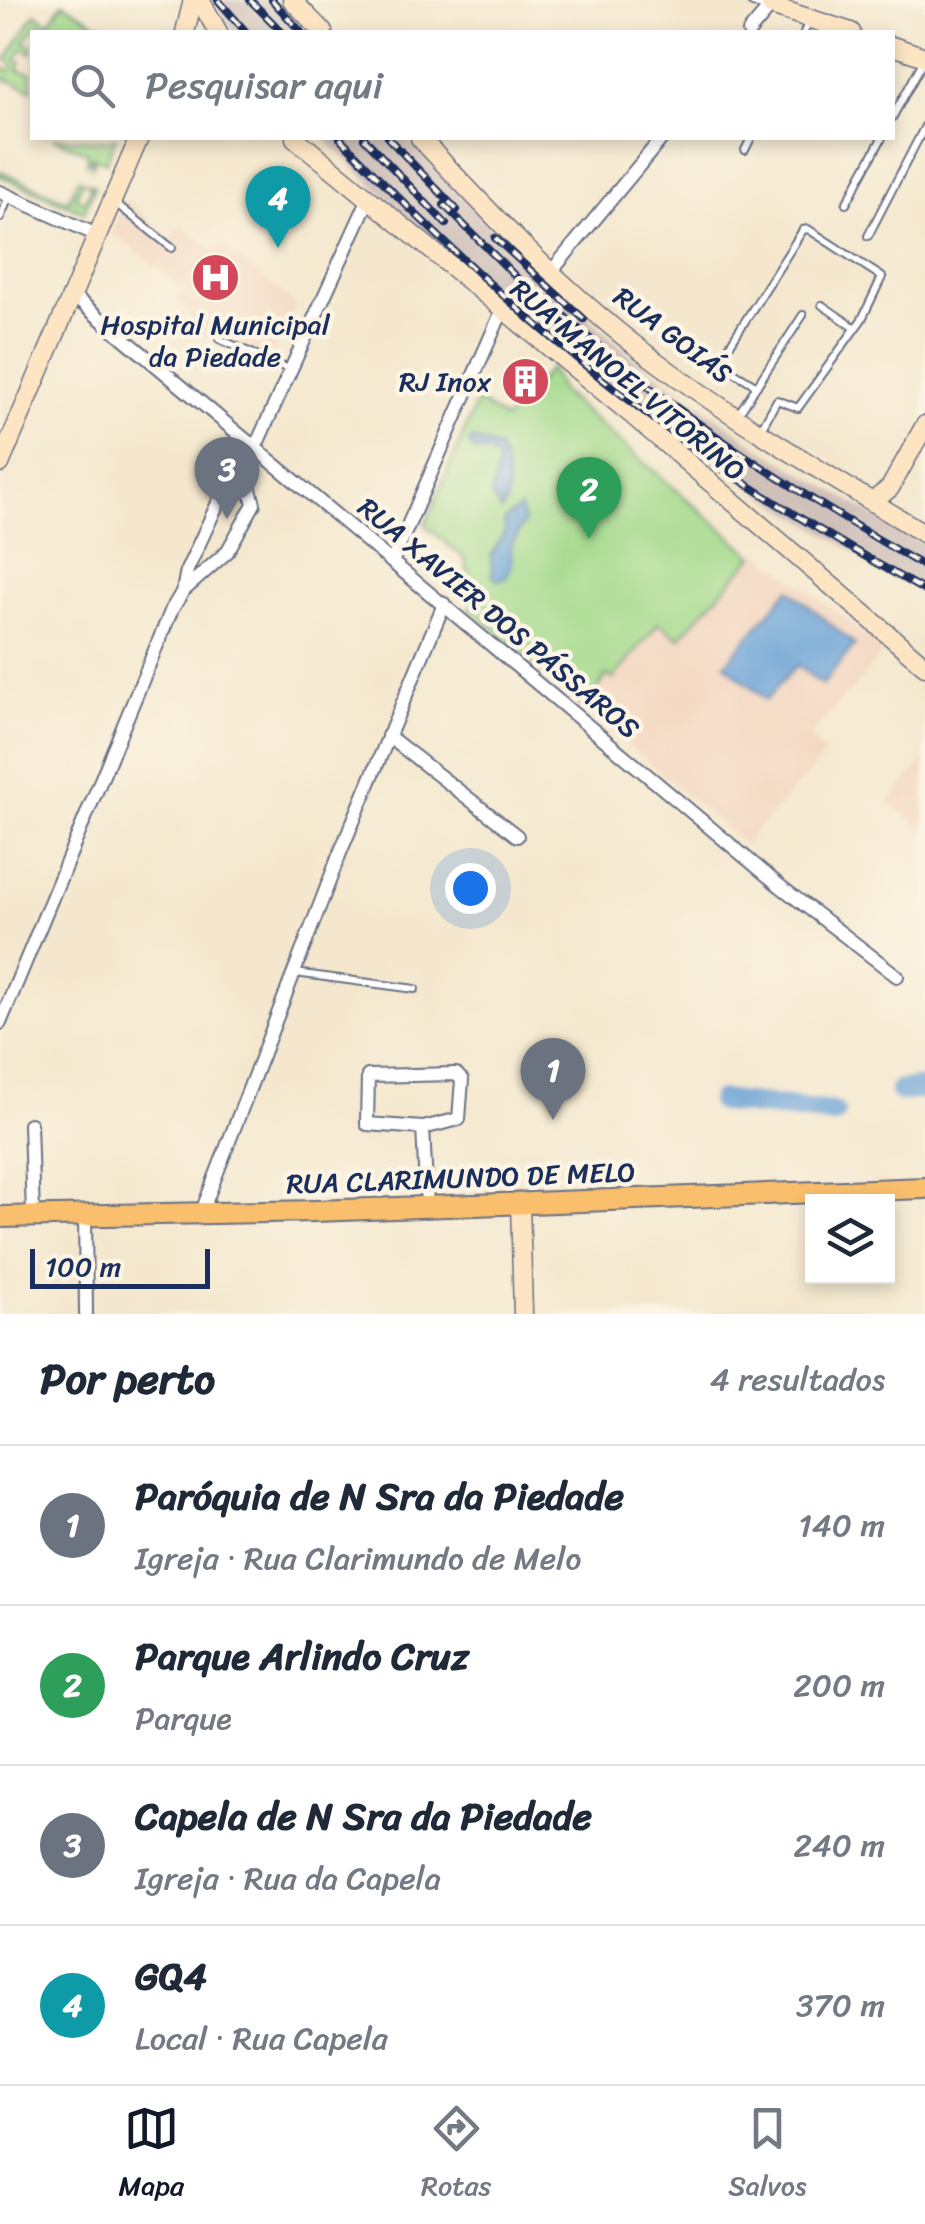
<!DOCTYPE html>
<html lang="pt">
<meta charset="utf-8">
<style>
:root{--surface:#fff;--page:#f6f6f7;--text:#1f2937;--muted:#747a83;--line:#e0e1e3;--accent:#111827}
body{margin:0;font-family:Sriracha,sans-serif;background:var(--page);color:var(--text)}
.controls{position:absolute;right:30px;bottom:30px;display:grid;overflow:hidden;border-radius:0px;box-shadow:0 5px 15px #0003}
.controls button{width:90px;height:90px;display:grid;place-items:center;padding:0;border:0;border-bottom:2px solid var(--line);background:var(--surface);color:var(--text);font:50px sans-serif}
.scale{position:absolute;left:30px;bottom:25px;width:180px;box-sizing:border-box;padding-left:10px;border:5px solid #1b2f5e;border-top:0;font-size:28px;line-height:35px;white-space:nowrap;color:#1b2f5e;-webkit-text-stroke:8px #fcf5e5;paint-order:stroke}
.you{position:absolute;left:470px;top:888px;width:35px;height:35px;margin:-25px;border:8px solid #fff;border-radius:50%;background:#1a73e8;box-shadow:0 0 0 15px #1a73e833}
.badge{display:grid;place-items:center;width:65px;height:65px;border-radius:50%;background:var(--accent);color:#fff;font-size:32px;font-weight:700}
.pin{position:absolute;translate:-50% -82px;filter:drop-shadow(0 2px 5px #0008)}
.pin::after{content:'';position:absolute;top:52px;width:35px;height:30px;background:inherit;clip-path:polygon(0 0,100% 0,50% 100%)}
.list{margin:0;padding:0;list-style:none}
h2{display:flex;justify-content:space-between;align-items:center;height:130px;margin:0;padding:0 40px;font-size:42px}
h2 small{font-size:32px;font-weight:400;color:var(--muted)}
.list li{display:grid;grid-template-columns:65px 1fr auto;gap:30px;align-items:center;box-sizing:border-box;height:160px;padding:0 40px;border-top:2px solid var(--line)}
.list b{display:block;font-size:38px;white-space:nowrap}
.list p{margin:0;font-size:32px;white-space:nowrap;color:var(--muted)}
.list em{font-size:32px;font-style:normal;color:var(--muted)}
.icon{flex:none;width:55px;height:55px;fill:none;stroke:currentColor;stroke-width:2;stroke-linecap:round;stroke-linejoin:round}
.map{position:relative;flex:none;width:925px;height:1314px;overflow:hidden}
.search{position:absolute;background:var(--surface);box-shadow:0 5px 15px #0003;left:30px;right:30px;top:30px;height:110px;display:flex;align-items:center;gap:25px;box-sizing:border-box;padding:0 35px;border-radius:0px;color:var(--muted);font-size:38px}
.sheet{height:770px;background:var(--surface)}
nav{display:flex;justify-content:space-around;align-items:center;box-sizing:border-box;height:140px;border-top:2px solid var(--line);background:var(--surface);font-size:28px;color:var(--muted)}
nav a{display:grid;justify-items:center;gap:5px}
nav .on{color:var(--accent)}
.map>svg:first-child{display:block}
.built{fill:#f2d4be}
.railway{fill:#cfc0ba}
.green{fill:#a2d98a;stroke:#5e8474;stroke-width:2.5}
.water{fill:#68a1d7;stroke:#42689a;stroke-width:2.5}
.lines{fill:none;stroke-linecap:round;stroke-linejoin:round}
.river{stroke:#68a1d7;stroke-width:22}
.lane-casing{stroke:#676f85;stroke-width:10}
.street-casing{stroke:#676f85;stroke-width:16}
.secondary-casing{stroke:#676f85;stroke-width:21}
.primary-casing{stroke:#676f85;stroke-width:24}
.lane{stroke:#fff;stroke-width:6}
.street{stroke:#fff;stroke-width:12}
.secondary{stroke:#fde5c4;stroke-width:18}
.primary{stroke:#f9bf6c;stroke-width:20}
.rail-casing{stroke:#1b2f5e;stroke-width:8}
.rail{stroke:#fcf5e5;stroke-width:4;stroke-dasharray:11;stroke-linecap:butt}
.labels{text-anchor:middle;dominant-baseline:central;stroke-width:9;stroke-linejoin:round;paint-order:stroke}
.poi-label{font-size:28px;fill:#1b2f5e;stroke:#fcf5e5}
.street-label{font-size:28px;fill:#1b2f5e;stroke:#fcf5e5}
</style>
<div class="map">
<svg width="925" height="1314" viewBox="0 0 925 1314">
<rect width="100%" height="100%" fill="#fcf5e5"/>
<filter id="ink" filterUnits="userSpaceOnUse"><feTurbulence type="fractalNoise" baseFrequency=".01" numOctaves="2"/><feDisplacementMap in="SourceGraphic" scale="20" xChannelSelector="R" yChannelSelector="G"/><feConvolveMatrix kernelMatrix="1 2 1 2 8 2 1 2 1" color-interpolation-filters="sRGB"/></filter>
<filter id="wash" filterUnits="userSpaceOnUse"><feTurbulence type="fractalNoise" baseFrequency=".0048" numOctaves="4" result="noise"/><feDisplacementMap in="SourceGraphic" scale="40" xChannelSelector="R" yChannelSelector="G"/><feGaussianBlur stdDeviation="2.25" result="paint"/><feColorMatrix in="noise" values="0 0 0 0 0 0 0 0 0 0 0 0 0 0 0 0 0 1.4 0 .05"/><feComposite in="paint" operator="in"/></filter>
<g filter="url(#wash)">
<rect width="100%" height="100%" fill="#f4e7cd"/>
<g class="built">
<path d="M125,199L170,240L182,226L216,252L222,245L296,305L269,364L184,327L191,312L178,301L186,290L111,232Z"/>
<path d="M760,553L886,650L809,738L826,754L744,844L584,708L608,675L613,678L659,622L680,637L718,591Z"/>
<path d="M925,759V830L888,802Z"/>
</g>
<g class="railway">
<path d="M212,0H276L307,32H234Z"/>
<path d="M324,138H406L515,252L635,359L763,450L925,545V596L653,425L400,211Z"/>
</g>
<g class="green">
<path d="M63,3L111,32H53L38,24L24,42L32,46V53L22,49L17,59L21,62L18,70L32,73V90L0,77V67L10,71L13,64L6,60L35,13L49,23Z"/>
<path d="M53,138L109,141L116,138L106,162L96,158L91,168L93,156L87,163L88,153Z"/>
<path d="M0,171L68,201L78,179L83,181L76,197L84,201L91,188L86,182L95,186L84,212L0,176Z"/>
<path d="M550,368L561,392L754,556L679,638L659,623L613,679L607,675L584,708L469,608L475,601L464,558L425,525L477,401L505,420Z"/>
</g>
<g class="water">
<path d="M472,439L498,448C507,463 512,500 501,511L491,496L498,462L490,453L475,451L469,444Z"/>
<path d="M520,508L524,522L511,547L512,565L505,578L498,580L493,577L491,556L505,531L504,520Z"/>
<path d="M789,589L855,645L822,685L797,665L766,700L725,664Z"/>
</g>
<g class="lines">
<g class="river">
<path d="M901,1091L925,1088"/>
<path d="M721,1101L834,1113"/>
</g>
</g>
</g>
<g filter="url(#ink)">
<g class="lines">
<defs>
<g id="lane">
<path d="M804,32L810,20"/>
<path d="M892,118L925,58"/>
<path d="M745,150L751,138"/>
<path d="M114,202L172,248"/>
<path d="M846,204L882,138"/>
<path d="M0,218L9,197"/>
<path d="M868,236L925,126"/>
<path d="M822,305L854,327"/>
<path d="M219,339L291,370"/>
<path d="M757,386L729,369L724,354L803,230L808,229L882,277L862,319L798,408L777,400L760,431"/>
<path d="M737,416L803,315"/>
<path d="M295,973L415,989"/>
</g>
<g id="street">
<path d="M749,32L771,6L753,0"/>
<path d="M0,192L97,235"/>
<path d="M551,272L662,138"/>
<path d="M72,295L780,886L897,976"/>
<path d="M255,448L369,198"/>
<path d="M392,562L502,311"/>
<path d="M388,736L517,836"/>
<path d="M0,1023L172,609L183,591L227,552L254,504L250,489L234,485L224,490L187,570L183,591"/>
<path d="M456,1074L462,1080L459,1119L423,1128L367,1124L368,1076Z"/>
<path d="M30,1124L33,1215"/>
<path d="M423,1128L427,1206"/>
<path d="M85,1213L86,1314"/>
<path d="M201,1214L340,853L444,604"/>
</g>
<g id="secondary">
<path d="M200,0L218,32"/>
<path d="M292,0L323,32"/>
<path d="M776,0L771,6L851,32"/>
<path d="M185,32L193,0"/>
<path d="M892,46L925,57"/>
<path d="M295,138L632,415L925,666"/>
<path d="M420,138C490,213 562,290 645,353C733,420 830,476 925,534"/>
<path d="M0,464L139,138"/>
<path d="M872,502L890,488L925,425"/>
<path d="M520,1202L523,1314"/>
</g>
<path id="primary" d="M0,1217L316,1211L925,1188"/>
</defs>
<use href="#lane" class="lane-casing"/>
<use href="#street" class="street-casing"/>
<use href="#secondary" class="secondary-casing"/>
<use href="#primary" class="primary-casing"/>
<use href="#lane" class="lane"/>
<use href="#street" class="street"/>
<use href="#secondary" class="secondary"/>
<use href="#primary" class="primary"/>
<defs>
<g id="rail">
<path d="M218,0L246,32"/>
<path d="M250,0L282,32"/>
<path d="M272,0L301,32"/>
<path d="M340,138C456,259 585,374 724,469C789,513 857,552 925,591"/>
<path d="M364,138L446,224"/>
<path d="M388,138L457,210"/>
<path d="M444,205L571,332"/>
<path d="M495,238L584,319"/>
<path d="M564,316C674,416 797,492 925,567"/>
</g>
</defs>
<use href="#rail" class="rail-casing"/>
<use href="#rail" class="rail"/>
</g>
</g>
<defs>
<symbol id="hospital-disc" viewBox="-11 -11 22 22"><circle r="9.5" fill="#d1495b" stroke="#fcf5e5"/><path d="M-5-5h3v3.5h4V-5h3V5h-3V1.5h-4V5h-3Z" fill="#fff"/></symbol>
<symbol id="building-disc" viewBox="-11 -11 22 22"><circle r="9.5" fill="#d1495b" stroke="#fcf5e5"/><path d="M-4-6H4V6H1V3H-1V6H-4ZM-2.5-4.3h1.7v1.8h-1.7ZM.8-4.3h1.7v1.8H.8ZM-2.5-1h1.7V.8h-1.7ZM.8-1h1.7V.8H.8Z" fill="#fff"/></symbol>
</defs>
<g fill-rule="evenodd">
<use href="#hospital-disc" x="188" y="250" width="55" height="55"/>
<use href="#building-disc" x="498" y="354" width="55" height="55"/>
</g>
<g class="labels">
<g class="poi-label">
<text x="215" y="324">Hospital Municipal<tspan x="215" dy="32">da Piedade</tspan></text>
<text x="491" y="381" text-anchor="end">RJ Inox</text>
</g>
<g class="street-label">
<text transform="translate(673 335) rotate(37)">RUA GOIÁS</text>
<text transform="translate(628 380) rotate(40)">RUA MANOEL VITORINO</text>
<text transform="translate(499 618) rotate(40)">RUA XAVIER DOS PÁSSAROS</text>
<text transform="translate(461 1178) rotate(-2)">RUA CLARIMUNDO DE MELO</text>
</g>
</g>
</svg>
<div class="controls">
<button><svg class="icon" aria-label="layers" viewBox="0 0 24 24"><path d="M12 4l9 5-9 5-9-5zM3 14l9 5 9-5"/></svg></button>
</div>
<div class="scale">100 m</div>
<div class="you"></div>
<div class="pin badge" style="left:553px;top:1120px;background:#6b7280">1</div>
<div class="pin badge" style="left:589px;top:539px;background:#2e9e5b">2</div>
<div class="pin badge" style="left:227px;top:519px;background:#6b7280">3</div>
<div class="pin badge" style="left:278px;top:248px;background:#0f9aa8">4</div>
<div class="search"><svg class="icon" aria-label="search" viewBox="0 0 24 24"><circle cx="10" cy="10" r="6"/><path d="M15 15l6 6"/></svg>Pesquisar aqui</div>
</div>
<section class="sheet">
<h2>Por perto<small>4 resultados</small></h2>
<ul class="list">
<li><span class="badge" style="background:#6b7280">1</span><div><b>Paróquia de N Sra da Piedade</b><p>Igreja · Rua Clarimundo de Melo</p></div><em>140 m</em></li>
<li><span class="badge" style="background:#2e9e5b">2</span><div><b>Parque Arlindo Cruz</b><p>Parque</p></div><em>200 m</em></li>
<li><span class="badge" style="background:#6b7280">3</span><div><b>Capela de N Sra da Piedade</b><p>Igreja · Rua da Capela</p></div><em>240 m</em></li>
<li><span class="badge" style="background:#0f9aa8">4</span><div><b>GQ4</b><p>Local · Rua Capela</p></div><em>370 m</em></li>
</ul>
</section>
<nav>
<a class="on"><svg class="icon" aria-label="map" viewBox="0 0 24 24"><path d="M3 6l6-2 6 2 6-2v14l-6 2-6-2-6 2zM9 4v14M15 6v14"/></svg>Mapa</a>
<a><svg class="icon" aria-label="directions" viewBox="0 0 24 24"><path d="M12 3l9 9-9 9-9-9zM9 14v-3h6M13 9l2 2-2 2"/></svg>Rotas</a>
<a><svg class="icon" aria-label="saved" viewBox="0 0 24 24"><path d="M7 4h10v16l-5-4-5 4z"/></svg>Salvos</a>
</nav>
